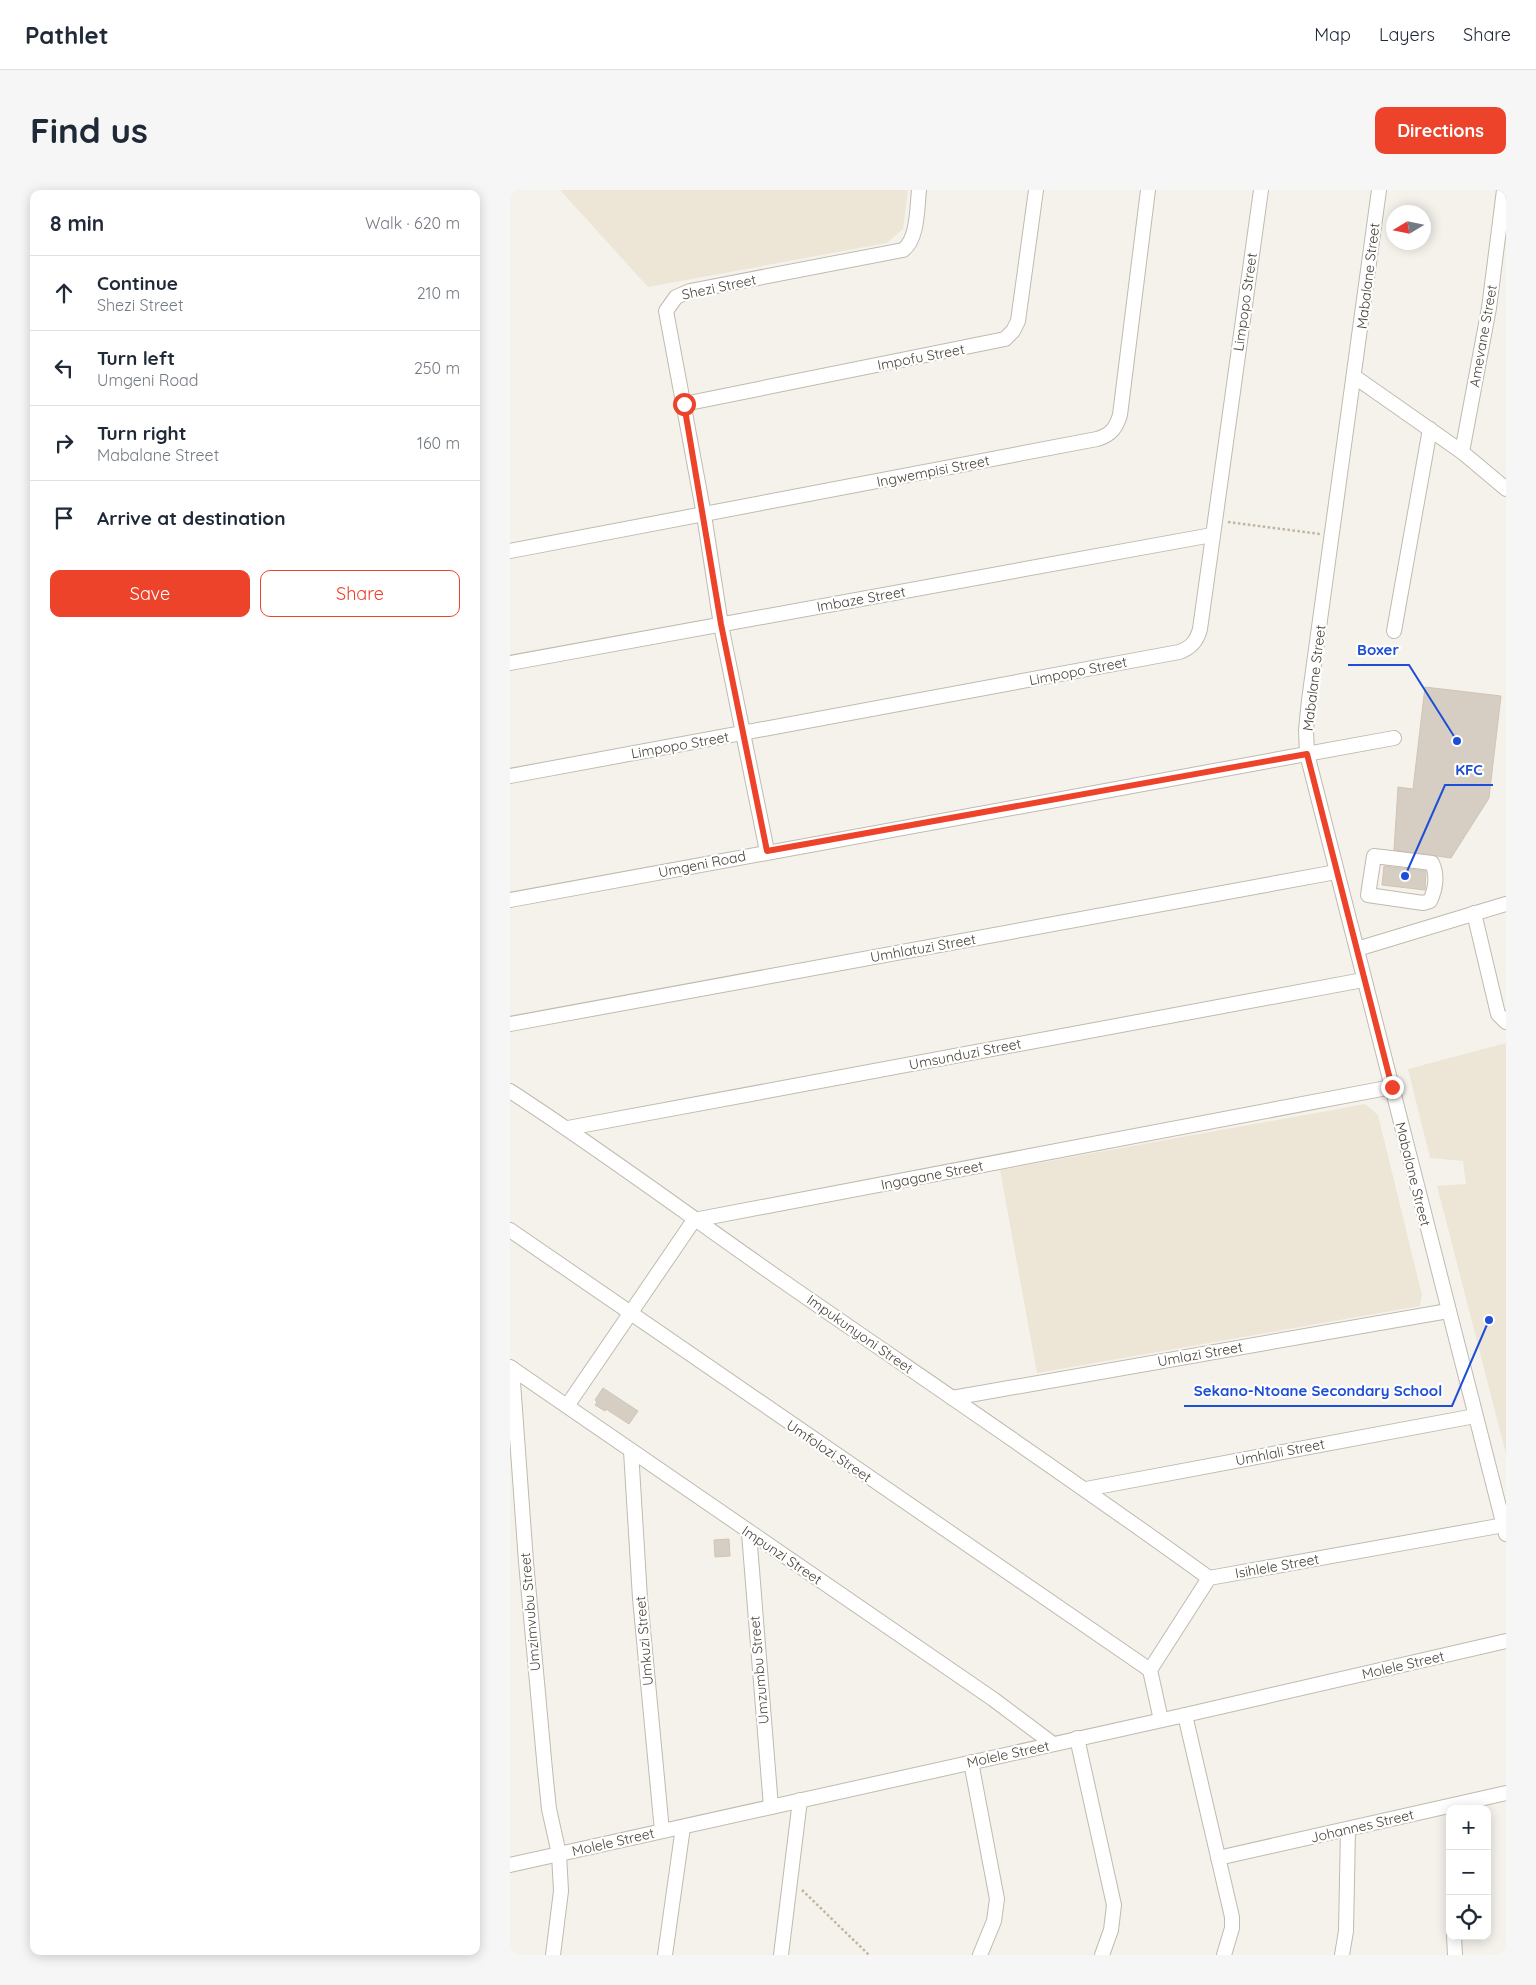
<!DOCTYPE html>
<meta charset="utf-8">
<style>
:root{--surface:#fff;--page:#f6f6f7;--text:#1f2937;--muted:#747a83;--line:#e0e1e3;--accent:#ed432b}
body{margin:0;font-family:Quicksand,sans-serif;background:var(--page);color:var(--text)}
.controls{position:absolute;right:15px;bottom:15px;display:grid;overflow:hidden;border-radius:10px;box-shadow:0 2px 12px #0003}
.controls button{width:45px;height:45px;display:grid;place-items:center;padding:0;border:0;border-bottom:1px solid var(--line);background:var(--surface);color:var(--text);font:25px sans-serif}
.compass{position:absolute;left:876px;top:15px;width:45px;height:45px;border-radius:50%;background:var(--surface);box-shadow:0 2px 12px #0003;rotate:260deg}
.stop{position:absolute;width:15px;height:15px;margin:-11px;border:4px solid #ed432b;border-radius:50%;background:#fff}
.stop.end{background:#ed432b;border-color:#fff;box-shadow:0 1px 5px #0008}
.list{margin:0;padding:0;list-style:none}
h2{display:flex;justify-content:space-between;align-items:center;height:65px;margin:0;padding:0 20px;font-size:21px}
h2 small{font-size:16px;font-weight:400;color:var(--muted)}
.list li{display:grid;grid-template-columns:32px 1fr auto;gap:15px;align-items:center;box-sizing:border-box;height:75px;padding:0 20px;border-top:1px solid var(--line)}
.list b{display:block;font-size:19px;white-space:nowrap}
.list p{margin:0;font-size:16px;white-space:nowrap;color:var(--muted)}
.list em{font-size:16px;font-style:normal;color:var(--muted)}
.actions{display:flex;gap:10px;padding:15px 20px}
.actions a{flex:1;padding:11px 0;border:1px solid var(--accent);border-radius:10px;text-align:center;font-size:18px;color:var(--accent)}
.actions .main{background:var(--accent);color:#fff}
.icon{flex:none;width:28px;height:28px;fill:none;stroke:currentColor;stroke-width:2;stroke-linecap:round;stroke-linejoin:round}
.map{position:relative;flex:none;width:996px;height:1765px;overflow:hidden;border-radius:10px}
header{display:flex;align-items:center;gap:30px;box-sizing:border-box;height:70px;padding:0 25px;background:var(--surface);border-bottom:1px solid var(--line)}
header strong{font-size:24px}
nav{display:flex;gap:28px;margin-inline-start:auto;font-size:18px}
.intro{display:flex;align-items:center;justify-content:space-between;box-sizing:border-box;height:120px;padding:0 30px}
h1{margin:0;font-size:35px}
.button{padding:12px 22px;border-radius:10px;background:var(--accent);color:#fff;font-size:18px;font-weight:700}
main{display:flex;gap:30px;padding:0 30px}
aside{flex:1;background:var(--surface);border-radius:10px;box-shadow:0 2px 12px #0003}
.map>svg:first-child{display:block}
.education{fill:#ede6d7}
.building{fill:#d6cec2;stroke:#d0c5b5}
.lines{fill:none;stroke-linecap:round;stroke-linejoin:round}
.minor-casing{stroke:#c0baaf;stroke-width:16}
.path{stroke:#c1b5a1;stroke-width:2.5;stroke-dasharray:2.5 2.5;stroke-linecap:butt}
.minor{stroke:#fff;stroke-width:14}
.route{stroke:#ed432b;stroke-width:6}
.labels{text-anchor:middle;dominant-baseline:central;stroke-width:4.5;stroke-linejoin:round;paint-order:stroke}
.street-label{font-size:14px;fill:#49433a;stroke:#fff}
.leader{fill:none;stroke:#1d4ed8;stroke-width:2}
.callout-dot{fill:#1d4ed8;stroke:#fff;stroke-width:2}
.callout-label{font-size:15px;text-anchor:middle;font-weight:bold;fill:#1d4ed8;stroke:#fff;stroke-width:4.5;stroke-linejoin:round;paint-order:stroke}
</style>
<header>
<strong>Pathlet</strong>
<nav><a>Map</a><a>Layers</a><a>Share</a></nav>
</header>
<div class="intro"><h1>Find us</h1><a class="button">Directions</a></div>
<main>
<aside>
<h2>8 min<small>Walk · 620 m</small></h2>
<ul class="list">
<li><svg class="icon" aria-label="ahead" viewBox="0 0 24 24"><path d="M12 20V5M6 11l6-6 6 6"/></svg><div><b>Continue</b><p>Shezi Street</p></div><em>210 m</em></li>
<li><svg class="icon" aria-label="left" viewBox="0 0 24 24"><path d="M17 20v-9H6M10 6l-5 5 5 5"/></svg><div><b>Turn left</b><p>Umgeni Road</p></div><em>250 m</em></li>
<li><svg class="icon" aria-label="right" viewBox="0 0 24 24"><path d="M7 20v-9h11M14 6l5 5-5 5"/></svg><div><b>Turn right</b><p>Mabalane Street</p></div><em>160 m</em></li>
<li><svg class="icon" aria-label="arrive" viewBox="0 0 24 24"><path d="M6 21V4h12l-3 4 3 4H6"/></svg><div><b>Arrive at destination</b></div></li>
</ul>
<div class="actions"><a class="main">Save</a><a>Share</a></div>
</aside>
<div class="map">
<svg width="996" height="1765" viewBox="0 0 996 1765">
<rect width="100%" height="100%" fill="#f5f2ec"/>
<g class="education">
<path d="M50,0H398L393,39L377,53L138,97Z"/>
<path d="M996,853V1264L927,996L956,994L953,971L920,968L898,879Z"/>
<path d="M855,914L868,925L912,1105L910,1116L527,1183L490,980Z"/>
</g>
<g class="building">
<path d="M915,497L991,506L979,608L941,668L884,660L888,597L903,599Z"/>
<path d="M874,676L916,681L915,700L872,695Z"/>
<path d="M93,1198L128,1221L119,1234L96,1219L95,1221L85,1215L87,1212L85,1210Z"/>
<path d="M219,1349L220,1366L205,1367L204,1350Z"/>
</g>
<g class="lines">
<defs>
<g id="minor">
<path d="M869,0L799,510L796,540L797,564L996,1344"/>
<path d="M845,187L952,262L996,299"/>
<path d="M174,214L495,149L503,141L508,131L526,0"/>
<path d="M952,262L979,118L994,0"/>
<path d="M0,361L587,249C601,245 606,238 610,225L638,0"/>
<path d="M884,441L920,239"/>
<path d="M0,473L702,345"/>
<path d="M0,586L669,462C681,458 687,451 690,439L751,0"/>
<path d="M257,661L211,435L194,325L156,121L166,107L180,101L393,60C408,49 407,18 409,0"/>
<path d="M864,666L922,673C928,686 926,698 920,711L913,713L858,705Z"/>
<path d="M0,710L884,548"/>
<path d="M964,723L988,824L996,832"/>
<path d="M847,759L996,714"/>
<path d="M0,834L826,682"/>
<path d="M0,901C91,960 178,1025 267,1087C411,1187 557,1285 699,1388"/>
<path d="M58,938L853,790"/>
<path d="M0,1040L640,1480"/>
<path d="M0,1177L483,1509L543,1554"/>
<path d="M2,1178L16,1372L35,1580L39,1619L49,1664L51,1701L43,1765"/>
<path d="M442,1208L938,1121"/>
<path d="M57,1216L184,1030L882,897"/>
<path d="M121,1261L130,1408L152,1641"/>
<path d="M576,1299L965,1226"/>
<path d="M239,1343L261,1617"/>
<path d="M675,1525L722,1727V1738L714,1765"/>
<path d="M651,1530L640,1480L699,1388L994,1335"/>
<path d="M567,1548L604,1715L601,1740L592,1765"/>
<path d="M461,1572L487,1709L484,1731L470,1765"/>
<path d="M708,1668L996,1603"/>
<path d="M0,1675L675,1525L996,1451"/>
<path d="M944,1746L945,1765"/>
<path d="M155,1765L173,1637"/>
<path d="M271,1765L290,1610"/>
<path d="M832,1765L836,1741L838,1639"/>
</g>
</defs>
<use href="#minor" class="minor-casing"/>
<g class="path">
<path d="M718,332L810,344"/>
<path d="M292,1700L359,1765"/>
</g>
<use href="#minor" class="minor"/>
</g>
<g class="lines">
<path class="route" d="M174,214L211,434L257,661L797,564L882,897"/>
</g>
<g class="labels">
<g class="street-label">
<text transform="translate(858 86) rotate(-83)">Mabalane Street</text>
<text transform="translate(209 97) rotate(-12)">Shezi Street</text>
<text transform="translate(735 112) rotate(-82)">Limpopo Street</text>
<text transform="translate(973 146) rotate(-80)">Amevane Street</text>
<text transform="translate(411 167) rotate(-11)">Impofu Street</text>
<text transform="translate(423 281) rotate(-11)">Ingwempisi Street</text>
<text transform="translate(351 409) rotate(-10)">Imbaze Street</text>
<text transform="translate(568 481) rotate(-11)">Limpopo Street</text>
<text transform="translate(804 488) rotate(-83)">Mabalane Street</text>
<text transform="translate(170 555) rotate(-10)">Limpopo Street</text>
<text transform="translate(192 674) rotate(-11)">Umgeni Road</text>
<text transform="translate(413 758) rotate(-10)">Umhlatuzi Street</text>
<text transform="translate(455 864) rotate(-11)">Umsunduzi Street</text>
<text transform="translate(903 984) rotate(76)">Mabalane Street</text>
<text transform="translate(422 985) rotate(-11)">Ingagane Street</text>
<text transform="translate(350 1144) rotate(35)">Impukunyoni Street</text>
<text transform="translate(690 1164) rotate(-10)">Umlazi Street</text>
<text transform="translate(319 1261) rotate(34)">Umfolozi Street</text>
<text transform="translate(770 1262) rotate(-11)">Umhlali Street</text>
<text transform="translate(272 1365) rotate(34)">Impunzi Street</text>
<text transform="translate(767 1376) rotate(-10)">Isihlele Street</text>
<text transform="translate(20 1422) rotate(-95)">Umzimvubu Street</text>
<text transform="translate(134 1451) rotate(-95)">Umkuzi Street</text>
<text transform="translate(893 1475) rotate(-13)">Molele Street</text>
<text transform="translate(249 1480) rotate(-95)">Umzumbu Street</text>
<text transform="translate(498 1564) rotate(-12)">Molele Street</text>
<text transform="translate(852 1636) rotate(-13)">Johannes Street</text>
<text transform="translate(103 1652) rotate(-13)">Molele Street</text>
</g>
</g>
<path class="leader" d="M947 551L899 475H838M895 686L935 595H983M979 1130L942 1216H674"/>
<g class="callout-dot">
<circle cx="947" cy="551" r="5"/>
<circle cx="895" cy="686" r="5"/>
<circle cx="979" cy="1130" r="5"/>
</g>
<g class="callout-label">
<text x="868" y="465">Boxer</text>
<text x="959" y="585">KFC</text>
<text x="808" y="1206">Sekano-Ntoane Secondary School</text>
</g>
</svg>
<div class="controls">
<button>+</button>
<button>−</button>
<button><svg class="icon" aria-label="locate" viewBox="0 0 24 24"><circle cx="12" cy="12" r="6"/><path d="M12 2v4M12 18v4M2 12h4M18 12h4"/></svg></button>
</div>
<svg class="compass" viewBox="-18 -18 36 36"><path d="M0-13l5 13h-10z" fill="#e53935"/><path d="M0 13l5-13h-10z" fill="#747a83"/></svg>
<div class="stop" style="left:174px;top:214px"></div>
<div class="stop end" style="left:882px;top:897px"></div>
</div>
</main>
